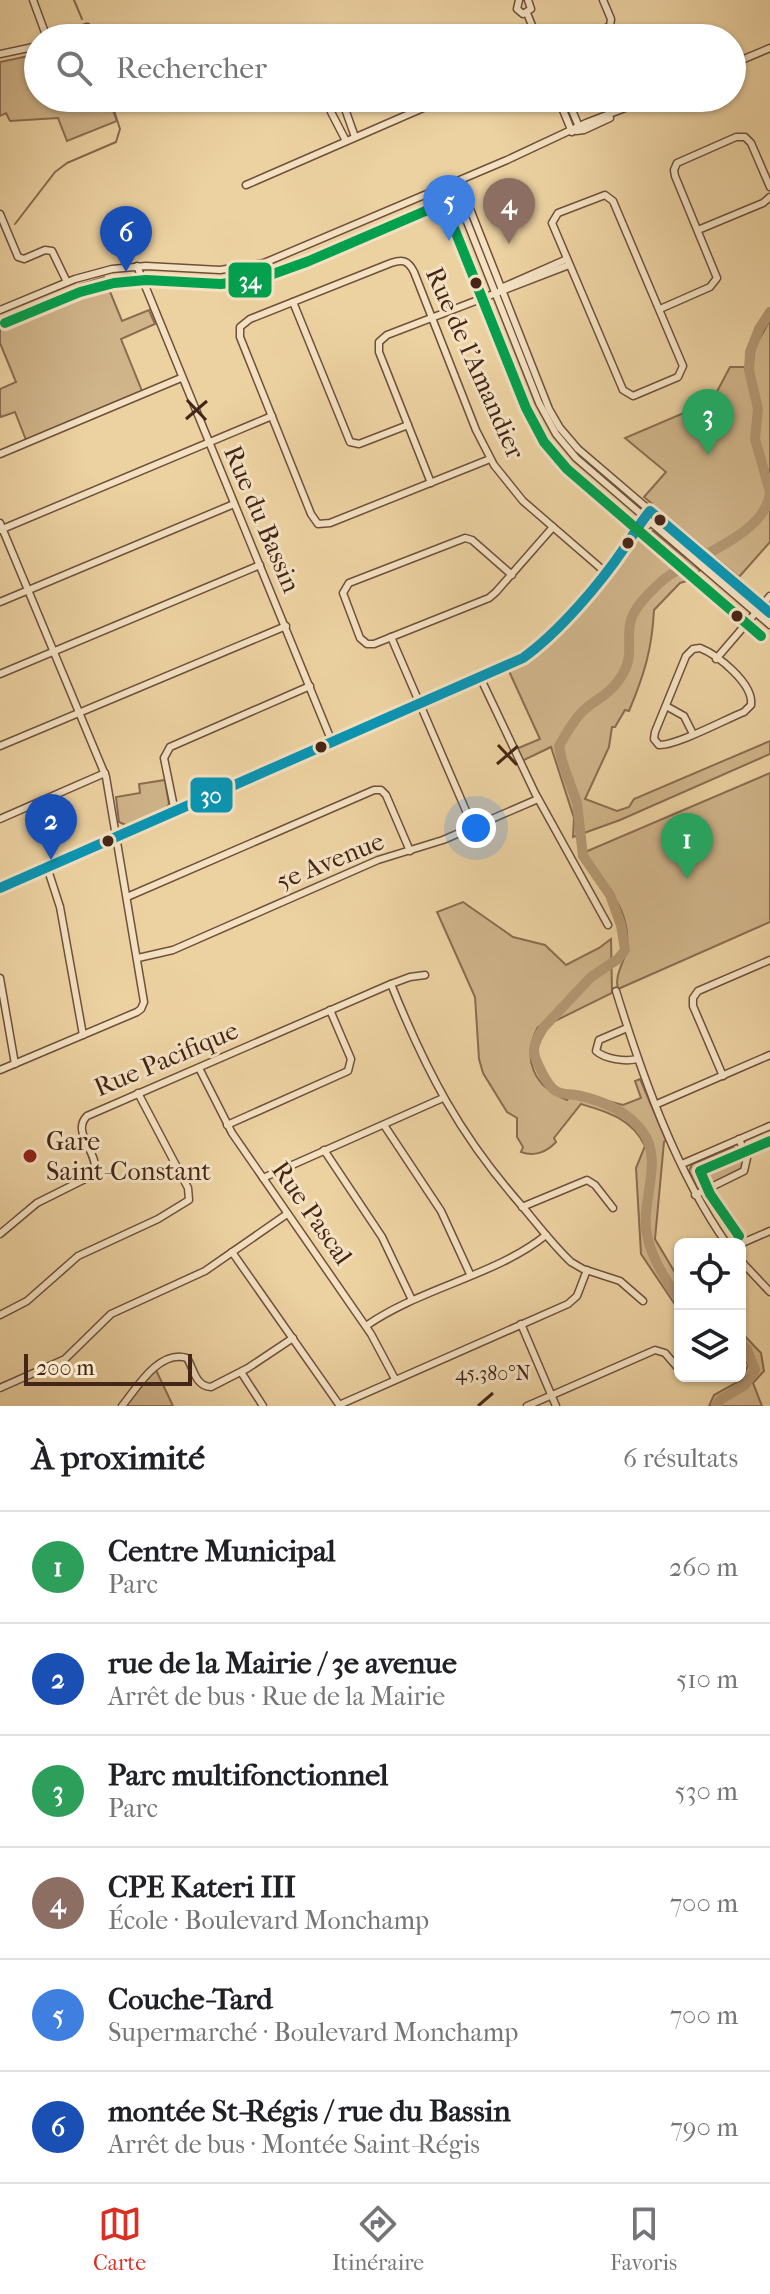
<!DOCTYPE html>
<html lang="fr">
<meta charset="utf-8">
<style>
:root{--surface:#fff;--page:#f6f6f6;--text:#202124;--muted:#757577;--line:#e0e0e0;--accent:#d93025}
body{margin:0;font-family:"IM FELL French Canon",serif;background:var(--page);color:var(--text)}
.controls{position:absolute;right:24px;bottom:24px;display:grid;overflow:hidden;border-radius:12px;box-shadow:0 2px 6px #0004}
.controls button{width:72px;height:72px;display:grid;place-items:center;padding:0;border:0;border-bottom:2px solid var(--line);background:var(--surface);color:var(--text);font:40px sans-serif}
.scale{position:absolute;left:24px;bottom:20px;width:168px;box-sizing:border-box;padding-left:8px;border:4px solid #452517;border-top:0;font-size:22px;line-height:28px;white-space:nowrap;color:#452517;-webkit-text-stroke:6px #f3e1c2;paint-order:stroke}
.you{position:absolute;left:476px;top:828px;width:28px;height:28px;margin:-20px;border:6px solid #fff;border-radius:50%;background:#1a73e8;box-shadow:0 0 0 12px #1a73e833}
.badge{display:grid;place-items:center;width:52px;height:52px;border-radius:50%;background:var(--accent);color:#fff;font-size:26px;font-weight:700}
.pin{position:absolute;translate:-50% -66px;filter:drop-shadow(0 2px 4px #0008)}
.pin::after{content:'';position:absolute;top:42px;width:28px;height:24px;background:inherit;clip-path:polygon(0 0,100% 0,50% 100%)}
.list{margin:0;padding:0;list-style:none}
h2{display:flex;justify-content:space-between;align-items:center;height:104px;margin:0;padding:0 32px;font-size:34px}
h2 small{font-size:26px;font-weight:400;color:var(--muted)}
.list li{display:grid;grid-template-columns:52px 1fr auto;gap:24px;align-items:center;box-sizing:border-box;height:112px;padding:0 32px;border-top:2px solid var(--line)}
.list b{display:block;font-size:30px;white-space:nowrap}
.list p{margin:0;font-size:26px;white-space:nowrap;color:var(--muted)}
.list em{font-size:26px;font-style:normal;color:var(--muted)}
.icon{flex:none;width:44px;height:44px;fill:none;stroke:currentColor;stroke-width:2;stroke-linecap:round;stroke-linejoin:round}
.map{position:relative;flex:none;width:770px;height:1406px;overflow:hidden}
.search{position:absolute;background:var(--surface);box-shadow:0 2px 6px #0004;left:24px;right:24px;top:24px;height:88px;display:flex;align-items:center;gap:20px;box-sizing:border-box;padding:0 28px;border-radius:44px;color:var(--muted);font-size:30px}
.sheet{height:776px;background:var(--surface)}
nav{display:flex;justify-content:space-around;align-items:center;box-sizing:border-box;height:112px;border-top:2px solid var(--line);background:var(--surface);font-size:22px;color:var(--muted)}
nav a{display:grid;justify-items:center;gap:4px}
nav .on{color:var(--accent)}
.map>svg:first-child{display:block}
.green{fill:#d0b48a;stroke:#8a6c50;stroke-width:2}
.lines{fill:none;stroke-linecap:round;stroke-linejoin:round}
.stream{stroke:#87694e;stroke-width:2}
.river{stroke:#b39772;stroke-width:10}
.minor-casing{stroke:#6f503a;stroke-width:9}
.minor{stroke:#f3e1c2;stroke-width:6}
.bus-1-casing{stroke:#f3e1c2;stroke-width:16}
.bus-2-casing{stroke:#f3e1c2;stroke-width:16}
.bus-1{stroke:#0a95b3;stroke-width:10}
.bus-2{stroke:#03a04e;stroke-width:10}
.ticks{fill:none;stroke:#452517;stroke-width:3}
.bus-dot{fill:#452517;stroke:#f3e1c2;stroke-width:3}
.poi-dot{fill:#8f2418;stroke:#f3e1c2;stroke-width:3}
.labels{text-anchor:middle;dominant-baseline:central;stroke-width:6;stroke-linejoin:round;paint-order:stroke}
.street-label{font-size:26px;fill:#452517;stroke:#f3e1c2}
.poi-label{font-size:26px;fill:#452517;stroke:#f3e1c2;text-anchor:start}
.ticks-label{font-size:20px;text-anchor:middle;fill:#452517;stroke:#f3e1c2;stroke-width:6;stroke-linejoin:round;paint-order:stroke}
.line-badge{stroke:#f3e1c2;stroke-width:3}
.badge-label{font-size:22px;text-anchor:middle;font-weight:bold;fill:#fff}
</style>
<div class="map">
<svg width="770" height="1406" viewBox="0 0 770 1406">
<rect width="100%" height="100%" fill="#ecd1a1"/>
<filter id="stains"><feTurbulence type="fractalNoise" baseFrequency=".0025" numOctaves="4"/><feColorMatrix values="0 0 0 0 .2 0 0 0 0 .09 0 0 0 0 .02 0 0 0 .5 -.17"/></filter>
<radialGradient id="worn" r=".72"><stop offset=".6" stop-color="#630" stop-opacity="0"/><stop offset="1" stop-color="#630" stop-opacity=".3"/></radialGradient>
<g class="green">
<path d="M38,54V98H108L117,121L67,141L58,118L10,121L6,113L0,116V62Z"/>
<path d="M104,277L122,321L149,310L155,324L121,339L142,391L26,440L15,412L1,417L0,413V389L16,382L0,343V318L79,285Z"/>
<path d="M770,320V542L739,577L644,497L666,472L625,438L712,401L730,367H752L755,347Z"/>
<path d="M653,531L700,570L690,580L680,583L654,610C652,650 644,675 629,711L625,710L615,727H612L609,747L585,799L617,811L629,807L634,799L770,741V754L620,820L573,837L574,818L551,747L522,761L516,749L540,739L508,669L532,656L544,646L630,546Z"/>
<path d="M770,773V922L618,989C614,974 625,962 627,947C631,906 602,885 585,852Z"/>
<path d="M165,780L169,804L165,809L128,826L119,822L116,797L140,793L139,784Z"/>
<path d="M463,902L513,937L545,945L566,965L599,948L611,939L612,993L557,1020L538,1027C521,1059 534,1087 567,1100L573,1092L623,1105L641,1098L635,1081L640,1079L666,1140L664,1142L655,1239L680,1281V1312L641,1254L636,1168L645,1146C632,1119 608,1112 581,1104L554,1138L556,1142C547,1152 534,1157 521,1152L523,1147L517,1137V1118L507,1112L483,1073L479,1059L475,997L437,912Z"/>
<path d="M733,1147L740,1150L744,1158L742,1168L702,1189L697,1188L689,1171L692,1164Z"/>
<path d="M740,1331L761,1353L764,1371L753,1383L762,1406H709L714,1395L743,1379L748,1365L740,1353Z"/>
<path d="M156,1370L173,1406H126L146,1378Z"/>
</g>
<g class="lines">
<g class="stream">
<path d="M74,0L82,19"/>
<path d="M89,36V38"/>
<path d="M15,224L55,172L67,163L116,142L120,129L110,98"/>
</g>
<g class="river">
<path d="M770,312L759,329L750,352L749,370L758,409L755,439L770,492"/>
<path d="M680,1300C666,1281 651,1258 647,1235C640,1202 664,1162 643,1132C629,1112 603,1101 581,1096C573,1094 563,1095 556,1091C548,1087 533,1058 534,1049C535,1041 540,1033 544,1027L591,977L618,959L625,950L621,925L610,895L583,856L577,803L562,761L559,746C566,734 574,719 584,710C601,696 612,693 624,672C633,655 627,641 630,624C633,607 651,591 663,580C693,556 766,535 770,493"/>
<path d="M716,1406L720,1400L745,1385L755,1370L747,1349L740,1343"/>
</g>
<defs>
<g id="minor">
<path d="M33,0L47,38"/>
<path d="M519,0L517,9L523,14L531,9L528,0"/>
<path d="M527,13L537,38"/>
<path d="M60,38L87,27"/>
<path d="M586,38L610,26L611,19L603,0"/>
<path d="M0,54L38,46"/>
<path d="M732,64L770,48"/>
<path d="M403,98L410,113"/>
<path d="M413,98L418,110"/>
<path d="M558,98L572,132"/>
<path d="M567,98L579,127"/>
<path d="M576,131L584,130L610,118"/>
<path d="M346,141L331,112V106L335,103H340L344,106L355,137"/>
<path d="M459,181L549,409L560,428L578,449L770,613"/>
<path d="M452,184L539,403L556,434L576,458L770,625"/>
<path d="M246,185L446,98"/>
<path d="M605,195L613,201L683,366L678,377L633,396L623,390L552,223L558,213Z"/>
<path d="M0,214L18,257L24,259L45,250L52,251L67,282"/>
<path d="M698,230L763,203L770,197"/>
<path d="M137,266L332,742"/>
<path d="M501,288L567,259"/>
<path d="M293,302L350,442L359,444L408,425"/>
<path d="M660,309L710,287L717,278L675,176L674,170L677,163L736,137H745L751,143L770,187"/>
<path d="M0,310L75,279L112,269L146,266L220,270L264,263L507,160L586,123L651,98"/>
<path d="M0,454L181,378"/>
<path d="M490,459L330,523L318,524L311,514L240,337V327L250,319L391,263C402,259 408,260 414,272L476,430L494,465L523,501L604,571"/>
<path d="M431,483L379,352V342L387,335L569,265"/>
<path d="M0,523L106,777L144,1002L141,1009L137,1012L0,1070"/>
<path d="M0,530L272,416"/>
<path d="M627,544L645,516"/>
<path d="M512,575L472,540L465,538L349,583L343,593L360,638L367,644H374L489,598L496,592L553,527"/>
<path d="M0,602L234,504"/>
<path d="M391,637L473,827"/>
<path d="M700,648C718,655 754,684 751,705L744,712C726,719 676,746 659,745L654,739L655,732L686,656L693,649Z"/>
<path d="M716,659L770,596"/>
<path d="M0,674L260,565"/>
<path d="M480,677L535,793L608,925"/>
<path d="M666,706L684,716L693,734"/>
<path d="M0,746L286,626"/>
<path d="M175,812L164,758L170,747L310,686"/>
<path d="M0,819L105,773"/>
<path d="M47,867L60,907L83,1035"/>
<path d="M0,888L523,658L545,641L626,546L657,516"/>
<path d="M127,897L374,790H381L386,795L410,851"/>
<path d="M138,958L173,950L378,860L443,840L538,799"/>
<path d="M0,978L15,1064"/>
<path d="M391,984C426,1071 460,1136 522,1206C538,1225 553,1245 571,1262L583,1269L620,1281L643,1301"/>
<path d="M616,991C642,1075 676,1172 727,1244"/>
<path d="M627,1028L599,1040L596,1051C605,1059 625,1062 637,1059"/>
<path d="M199,1068L232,1133L371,1334L395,1379"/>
<path d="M723,1076L693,1006V998L698,991L770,960"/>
<path d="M657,1104L770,1055"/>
<path d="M227,1125L348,1071L351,1059L330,1010"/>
<path d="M384,1125L441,1211L470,1274"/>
<path d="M324,1150L382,1237L412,1300"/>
<path d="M682,1164L770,1126"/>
<path d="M263,1178L443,1098"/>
<path d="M695,1195L744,1171L747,1158L739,1139"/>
<path d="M522,1207L587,1180L595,1185L613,1208"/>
<path d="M0,1234L37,1203L87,1178L95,1171C98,1152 71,1132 87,1116L391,984L410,977L425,975"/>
<path d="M740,1244L770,1231"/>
<path d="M232,1252L340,1406"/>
<path d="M740,1260L770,1292"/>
<path d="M0,1315L27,1301L78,1256L158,1219L189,1200L188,1188L138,1093"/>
<path d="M521,1324L556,1406"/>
<path d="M366,1326C420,1288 497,1275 546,1235"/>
<path d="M241,1372L263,1406"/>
<path d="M0,1388L65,1359L111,1314L205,1271L287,1214"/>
<path d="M339,1405L568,1304L577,1296L587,1270"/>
<path d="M122,1406C136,1389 159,1349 187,1358C194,1369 195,1386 211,1387L248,1368L293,1338"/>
<path d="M527,1406L655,1350L665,1353L678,1368"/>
</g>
</defs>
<use href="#minor" class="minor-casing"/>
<use href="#minor" class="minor"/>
<defs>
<path id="bus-1" d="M0,888L523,658C559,632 600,584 625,547C633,535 640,523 650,511L770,613"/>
<g id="bus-2">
<path d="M5,323L80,292L114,283L146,280L221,284L259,279L309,261L444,203L526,408L544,442L567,469L761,636"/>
<path d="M739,1236L710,1194L700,1171L770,1141"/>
</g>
</defs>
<use href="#bus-1" class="bus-1-casing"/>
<use href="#bus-2" class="bus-2-casing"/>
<use href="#bus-1" class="bus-1"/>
<use href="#bus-2" class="bus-2"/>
</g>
<path class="ticks" d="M187,400L206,420M186,419L207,401M498,745L517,765M497,764L518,746M478,1406L493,1393"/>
<g class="bus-dot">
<circle cx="476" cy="283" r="7"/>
<circle cx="660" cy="520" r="7"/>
<circle cx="628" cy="543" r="7"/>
<circle cx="737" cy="616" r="7"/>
<circle cx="321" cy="747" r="7"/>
<circle cx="108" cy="841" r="7"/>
</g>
<circle class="poi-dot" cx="30" cy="1156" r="8"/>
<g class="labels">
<g class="street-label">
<text transform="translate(475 363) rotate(66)">Rue de l'Amandier</text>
<text transform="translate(262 519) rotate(67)">Rue du Bassin</text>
<text transform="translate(330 861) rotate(-22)">5e Avenue</text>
<text transform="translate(166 1059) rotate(-23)">Rue Pacifique</text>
<text transform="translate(312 1213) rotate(55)">Rue Pascal</text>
</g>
<g class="poi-label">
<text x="46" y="1141">Gare<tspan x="46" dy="30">Saint-Constant</tspan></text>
</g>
</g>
<g class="ticks-label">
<text x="493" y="1380">45.380°N</text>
</g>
<g class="line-badge">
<rect x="227" y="261" width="46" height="38" rx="8" fill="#03a04e"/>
<rect x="189" y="776" width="45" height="38" rx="8" fill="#0a95b3"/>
</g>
<g class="badge-label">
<text x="250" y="288">34</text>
<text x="211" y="803">30</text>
</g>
<rect width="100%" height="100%" filter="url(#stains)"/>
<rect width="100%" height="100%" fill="url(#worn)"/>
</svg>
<div class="controls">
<button><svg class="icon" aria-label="locate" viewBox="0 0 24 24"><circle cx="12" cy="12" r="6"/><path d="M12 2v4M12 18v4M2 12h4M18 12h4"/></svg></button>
<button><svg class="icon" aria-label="layers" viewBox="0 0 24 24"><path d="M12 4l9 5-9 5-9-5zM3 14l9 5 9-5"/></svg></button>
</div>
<div class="scale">200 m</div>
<div class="you"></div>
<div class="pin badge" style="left:687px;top:879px;background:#2e9e5b">1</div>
<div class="pin badge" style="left:51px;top:860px;background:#1a4fb4">2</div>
<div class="pin badge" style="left:708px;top:455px;background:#2e9e5b">3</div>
<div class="pin badge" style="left:509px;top:244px;background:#8d6e63">4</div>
<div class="pin badge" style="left:449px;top:241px;background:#3f7fe0">5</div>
<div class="pin badge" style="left:126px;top:272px;background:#1a4fb4">6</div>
<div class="search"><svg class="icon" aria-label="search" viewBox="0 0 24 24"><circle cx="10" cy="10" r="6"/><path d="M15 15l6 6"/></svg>Rechercher</div>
</div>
<section class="sheet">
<h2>À proximité<small>6 résultats</small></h2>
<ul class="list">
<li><span class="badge" style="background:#2e9e5b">1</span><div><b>Centre Municipal</b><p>Parc</p></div><em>260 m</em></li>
<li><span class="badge" style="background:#1a4fb4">2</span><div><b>rue de la Mairie / 3e avenue</b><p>Arrêt de bus · Rue de la Mairie</p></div><em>510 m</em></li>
<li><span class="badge" style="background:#2e9e5b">3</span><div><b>Parc multifonctionnel</b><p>Parc</p></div><em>530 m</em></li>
<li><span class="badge" style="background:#8d6e63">4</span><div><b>CPE Kateri III</b><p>École · Boulevard Monchamp</p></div><em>700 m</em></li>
<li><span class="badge" style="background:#3f7fe0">5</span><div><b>Couche-Tard</b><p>Supermarché · Boulevard Monchamp</p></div><em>700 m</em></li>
<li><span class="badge" style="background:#1a4fb4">6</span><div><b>montée St-Régis / rue du Bassin</b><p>Arrêt de bus · Montée Saint-Régis</p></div><em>790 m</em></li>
</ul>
</section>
<nav>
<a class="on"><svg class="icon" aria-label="map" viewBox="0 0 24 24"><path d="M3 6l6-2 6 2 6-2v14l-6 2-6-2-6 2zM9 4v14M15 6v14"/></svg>Carte</a>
<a><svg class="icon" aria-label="directions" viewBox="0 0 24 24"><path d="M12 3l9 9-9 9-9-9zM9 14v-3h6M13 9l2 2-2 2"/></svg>Itinéraire</a>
<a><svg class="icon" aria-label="saved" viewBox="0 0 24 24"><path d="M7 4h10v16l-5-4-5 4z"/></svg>Favoris</a>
</nav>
